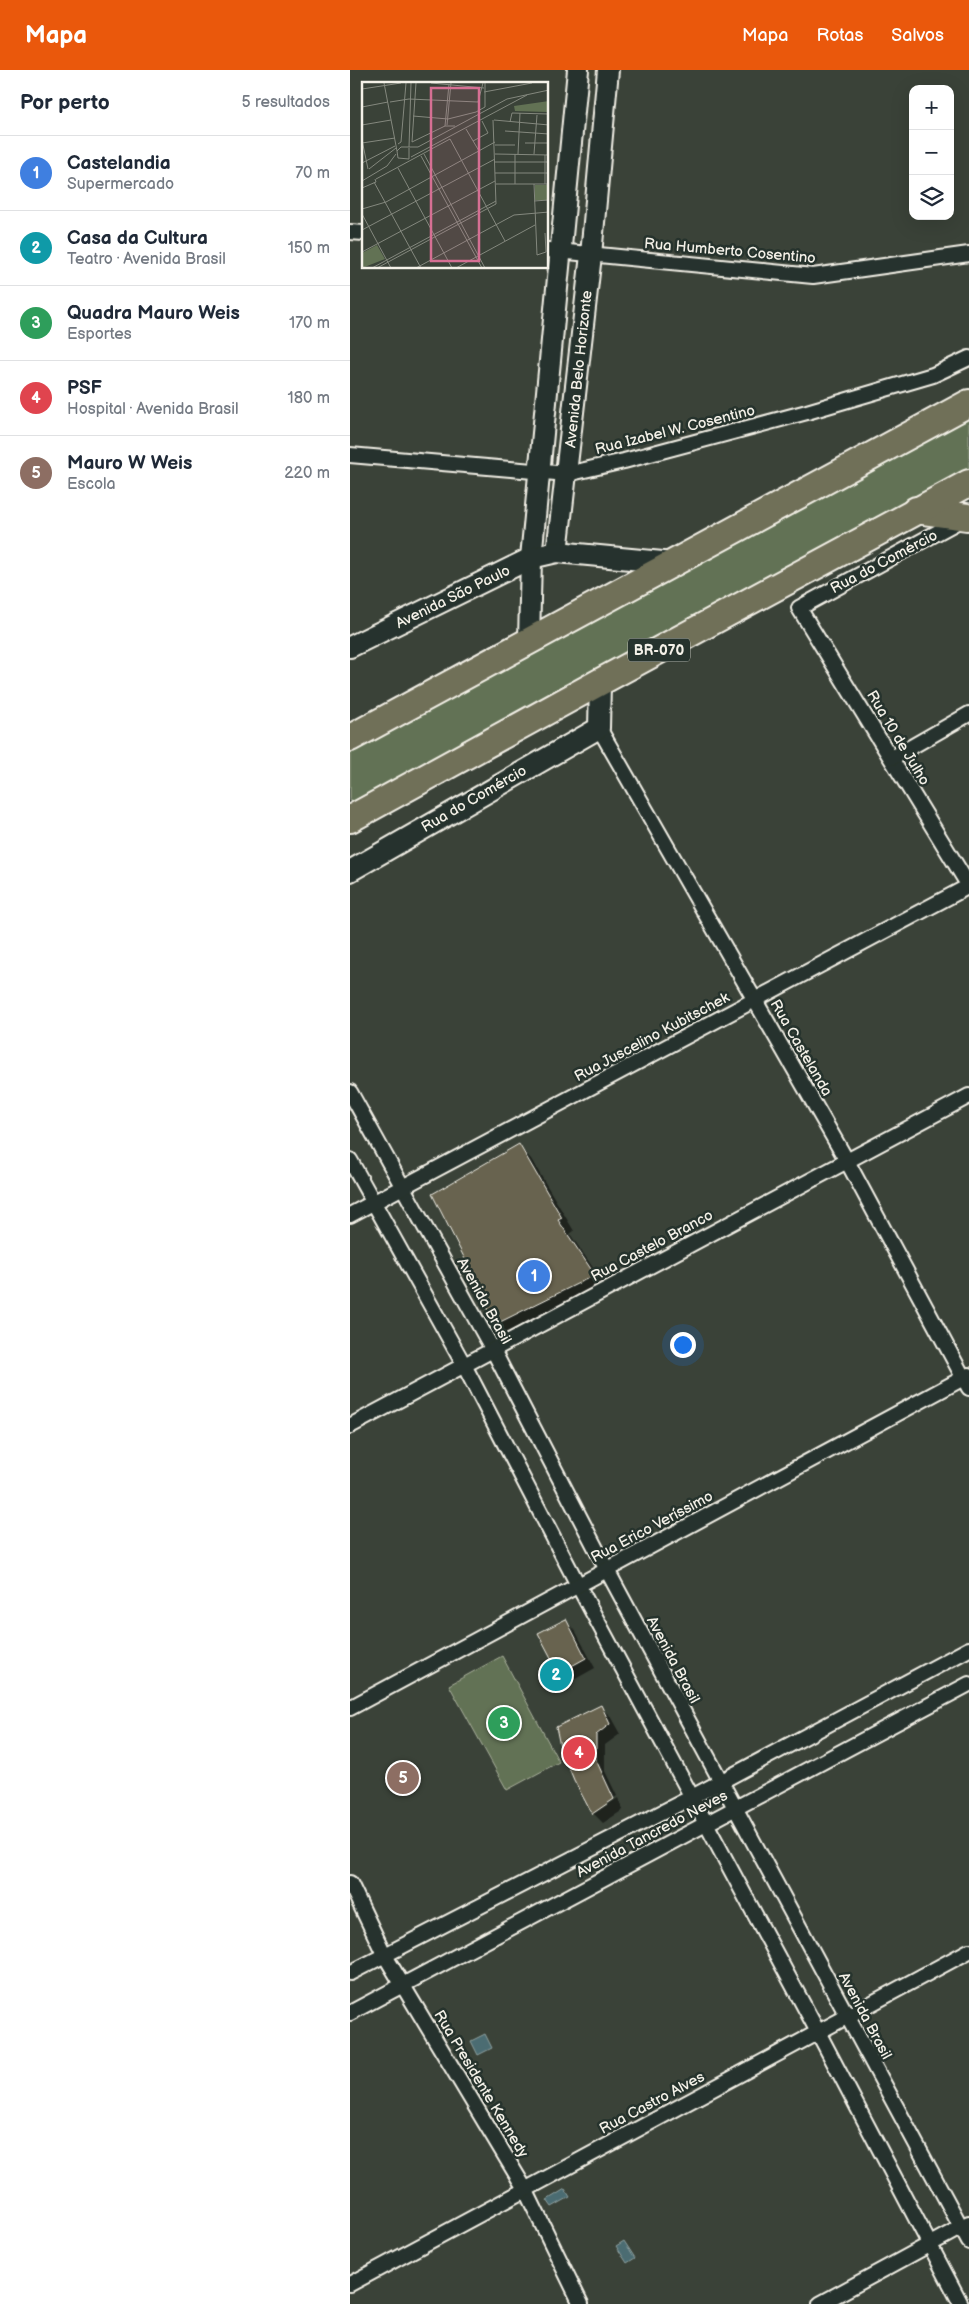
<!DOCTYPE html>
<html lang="pt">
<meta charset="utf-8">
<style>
:root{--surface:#fff;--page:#f6f6f7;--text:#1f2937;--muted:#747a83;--line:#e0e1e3;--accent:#ea580c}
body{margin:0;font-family:"Balsamiq Sans",sans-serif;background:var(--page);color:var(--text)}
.controls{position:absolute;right:15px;top:15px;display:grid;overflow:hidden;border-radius:10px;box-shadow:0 5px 20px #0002}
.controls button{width:45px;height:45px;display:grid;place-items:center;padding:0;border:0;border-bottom:1px solid var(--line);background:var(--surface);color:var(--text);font:25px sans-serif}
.you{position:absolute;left:332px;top:1274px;width:18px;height:18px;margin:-12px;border:4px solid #fff;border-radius:50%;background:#1a73e8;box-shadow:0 0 0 8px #1a73e833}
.badge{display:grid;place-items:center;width:32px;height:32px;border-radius:50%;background:var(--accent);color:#fff;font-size:16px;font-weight:700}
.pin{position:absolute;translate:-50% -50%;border:2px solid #fff;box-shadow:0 1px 5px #0006}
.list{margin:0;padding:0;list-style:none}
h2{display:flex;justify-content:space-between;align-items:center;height:65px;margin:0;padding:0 20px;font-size:21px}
h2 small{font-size:16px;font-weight:400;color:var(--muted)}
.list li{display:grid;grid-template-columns:32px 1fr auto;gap:15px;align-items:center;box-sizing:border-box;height:75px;padding:0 20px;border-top:1px solid var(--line)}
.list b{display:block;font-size:19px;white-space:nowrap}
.list p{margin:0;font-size:16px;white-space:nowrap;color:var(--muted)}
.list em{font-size:16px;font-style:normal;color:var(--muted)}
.icon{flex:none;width:28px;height:28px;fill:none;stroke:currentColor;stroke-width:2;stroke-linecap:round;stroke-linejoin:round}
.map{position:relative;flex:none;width:619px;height:2234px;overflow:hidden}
header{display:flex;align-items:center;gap:30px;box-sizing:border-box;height:70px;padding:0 25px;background:var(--accent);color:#fff}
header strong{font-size:24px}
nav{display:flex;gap:28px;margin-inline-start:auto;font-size:18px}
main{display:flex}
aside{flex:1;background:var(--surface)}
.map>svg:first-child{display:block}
.green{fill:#627254;stroke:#abb29e}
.water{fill:#4b6c72;stroke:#8fa1a1}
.shadow{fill:#0007}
.building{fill:#676450;stroke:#f4f1e8}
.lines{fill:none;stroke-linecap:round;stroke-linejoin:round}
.street-casing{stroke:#f4f1e8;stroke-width:18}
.secondary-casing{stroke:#f4f1e8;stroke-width:24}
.highway-casing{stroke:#f4f1e8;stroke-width:30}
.street{stroke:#26332d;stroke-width:14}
.secondary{stroke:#26332d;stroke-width:20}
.highway{stroke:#706f59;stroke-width:26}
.labels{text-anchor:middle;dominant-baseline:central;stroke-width:5;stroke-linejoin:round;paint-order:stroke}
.shield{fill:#26332d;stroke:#b6b8b0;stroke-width:1}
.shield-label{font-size:14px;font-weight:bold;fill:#f4f1e8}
.street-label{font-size:15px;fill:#f4f1e8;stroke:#26332d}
.inset-road{fill:none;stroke:#84887e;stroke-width:1}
.view{fill:#d66f93;fill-opacity:0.15;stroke:#d66f93;stroke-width:2.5}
.inset-edge{fill:none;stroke:#f4f1e8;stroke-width:2.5}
</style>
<header>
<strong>Mapa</strong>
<nav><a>Mapa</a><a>Rotas</a><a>Salvos</a></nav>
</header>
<main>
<aside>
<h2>Por perto<small>5 resultados</small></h2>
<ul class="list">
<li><span class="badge" style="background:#3f7fe0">1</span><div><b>Castelandia</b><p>Supermercado</p></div><em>70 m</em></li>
<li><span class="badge" style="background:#0f9aa8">2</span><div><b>Casa da Cultura</b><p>Teatro · Avenida Brasil</p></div><em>150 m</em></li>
<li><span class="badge" style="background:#2e9e5b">3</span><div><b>Quadra Mauro Weis</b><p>Esportes</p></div><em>170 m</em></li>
<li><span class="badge" style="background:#e0444e">4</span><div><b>PSF</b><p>Hospital · Avenida Brasil</p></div><em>180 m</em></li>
<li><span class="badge" style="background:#8d6e63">5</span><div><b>Mauro W Weis</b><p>Escola</p></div><em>220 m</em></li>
</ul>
</aside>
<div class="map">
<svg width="619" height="2234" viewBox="0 0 619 2234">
<rect width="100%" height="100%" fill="#3a4238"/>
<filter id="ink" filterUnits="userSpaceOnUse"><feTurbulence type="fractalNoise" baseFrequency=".02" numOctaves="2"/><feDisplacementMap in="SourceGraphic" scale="10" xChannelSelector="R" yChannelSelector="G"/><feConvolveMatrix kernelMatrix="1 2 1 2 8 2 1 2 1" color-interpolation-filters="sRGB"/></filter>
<g filter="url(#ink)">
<g class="green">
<path d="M619,346V399L210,618L0,735V678Z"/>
<path d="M152,1586L209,1692L157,1720L99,1615Z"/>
</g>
<g class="water">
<path d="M135,1964L142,1978L128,1985L121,1971Z"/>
<path d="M215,2119L220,2127L202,2137L197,2130Z"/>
<path d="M274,2171L285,2188L277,2193L266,2176Z"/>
</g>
<g class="shadow">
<path d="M168,1075L181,1089L224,1161L220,1164L257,1218L158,1267L145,1254Z"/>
<path d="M215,1550L225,1560L245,1598L220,1612L210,1602Z"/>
<path d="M250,1637L260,1646L270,1664L255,1675V1701L267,1726L245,1740V1743L268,1728L273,1740L253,1753L243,1743L225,1710Z"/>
</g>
<g class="building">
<path d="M169,1074L212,1148L208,1150L245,1205L144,1255L124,1207L82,1124Z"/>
<path d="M216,1549L236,1588L209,1603L188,1563Z"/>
<path d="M251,1635L260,1654L246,1665V1690L264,1729L242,1744L224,1710L210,1676L206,1657Z"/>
</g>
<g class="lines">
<defs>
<g id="street">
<path d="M0,162L14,163"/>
<path d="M198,180L463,206L619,184"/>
<path d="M0,385L217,404L274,391L457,342L583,305L619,288"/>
<path d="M614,448L449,538L619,816"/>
<path d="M249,658L497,1091L619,1318"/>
<path d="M542,688L619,644"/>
<path d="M0,1022L143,1280L257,1500L619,2172"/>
<path d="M0,1090L114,1295L228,1515L468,1962L611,2234"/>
<path d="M0,1145L619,816"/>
<path d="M0,1356L619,1026"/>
<path d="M0,1638L619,1305"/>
<path d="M0,1813L34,1884L175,2119L231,2234"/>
<path d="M0,1903L342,1727L619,1579"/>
<path d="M0,1943L619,1614"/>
<path d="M0,2214L619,1881"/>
<path d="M470,2234L619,2153"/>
</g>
<g id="secondary">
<path d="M207,482L241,185L258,0"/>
<path d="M179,570L181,488L228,0"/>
<path d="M0,577L181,488L207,482L323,493"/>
<path d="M0,801L249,658L250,612"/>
</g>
<g id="highway">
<path d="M566,440L617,447"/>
<path d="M0,668L619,333"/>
<path d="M0,749L250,612L619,413"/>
</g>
</defs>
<use href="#street" class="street-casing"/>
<use href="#secondary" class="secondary-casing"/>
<use href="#highway" class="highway-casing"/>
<use href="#street" class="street"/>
<use href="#secondary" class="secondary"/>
<use href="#highway" class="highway"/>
</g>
</g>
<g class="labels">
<rect class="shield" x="278" y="568.5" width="62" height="23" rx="4"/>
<g class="shield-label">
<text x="309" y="580">BR-070</text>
</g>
<g class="street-label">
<text transform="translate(380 181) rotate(5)">Rua Humberto Cosentino</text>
<text transform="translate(229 299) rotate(-84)">Avenida Belo Horizonte</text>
<text transform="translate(325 360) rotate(-14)">Rua Izabel W. Cosentino</text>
<text transform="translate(534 492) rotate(-28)">Rua do Comércio</text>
<text transform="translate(103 527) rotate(-26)">Avenida São Paulo</text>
<text transform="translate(548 668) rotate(59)">Rua 10 de Julho</text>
<text transform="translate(124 729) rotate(-30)">Rua do Comércio</text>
<text transform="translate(302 967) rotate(-28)">Rua Juscelino Kubitschek</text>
<text transform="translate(451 978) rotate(60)">Rua Castelanda</text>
<text transform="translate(302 1176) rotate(-28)">Rua Castelo Branco</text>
<text transform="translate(134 1231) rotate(61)">Avenida Brasil</text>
<text transform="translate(302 1457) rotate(-28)">Rua Erico Veríssimo</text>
<text transform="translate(323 1590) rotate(62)">Avenida Brasil</text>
<text transform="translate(302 1764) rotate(-28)">Avenida Tancredo Neves</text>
<text transform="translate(515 1946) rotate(62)">Avenida Brasil</text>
<text transform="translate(131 2014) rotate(59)">Rua Presidente Kennedy</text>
<text transform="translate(302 2033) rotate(-28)">Rua Castro Alves</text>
</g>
</g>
<g transform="translate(12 12)">
<rect width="186" height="186" fill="#3a4238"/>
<path d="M187,19L186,30L153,29L152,24ZM173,103H186V118H173ZM15,163L23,177L0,186V171Z" fill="#627254"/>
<path class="inset-road" d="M22,1L35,69M54,1L50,60L83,44H93M69,1L122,6M0,7L39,1M122,10L170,1M28,20L47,17L116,20L121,1M0,25L26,20M51,34L86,37L114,30L123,25V1M132,38L187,43M148,40L150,31L187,32M0,43L29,38M85,43L89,1M83,44L87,2M104,47L117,69M143,49L187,52M88,57L143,159M0,58L6,87M111,59L126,51L120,39M0,61L33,56M163,61H187M36,62L39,60L44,1M133,63H153M47,65L49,1M47,66V77L36,76L35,69L39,65H56L145,17L187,8M62,72L123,186M133,72L187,73M153,72V102M156,72L158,31M172,72L175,33M183,73V102M59,74L120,186M49,75L165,13M133,80H187M0,81L33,64M36,86L90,186M7,87L34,66M133,91H187M14,97L88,57M0,99L25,84L34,72M12,100L59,186M134,102H187M172,102L175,173L184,170L183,151M0,106L14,100L13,97M172,119L187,118M0,127L24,120L133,60M0,132L29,186M0,148L133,77M0,170L133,99M10,186L134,119M15,186L134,122L131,38M54,186L152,133L187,130M94,186L173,143"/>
<path class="view" d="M69,6H117V179H69Z"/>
<rect width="186" height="186" class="inset-edge"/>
</g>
</svg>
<div class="controls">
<button>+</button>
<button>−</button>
<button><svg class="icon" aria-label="layers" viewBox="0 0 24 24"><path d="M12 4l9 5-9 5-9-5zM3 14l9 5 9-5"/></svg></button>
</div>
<div class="you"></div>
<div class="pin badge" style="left:184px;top:1206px;background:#3f7fe0">1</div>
<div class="pin badge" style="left:206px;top:1605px;background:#0f9aa8">2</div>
<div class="pin badge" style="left:154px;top:1653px;background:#2e9e5b">3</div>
<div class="pin badge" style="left:229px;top:1683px;background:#e0444e">4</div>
<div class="pin badge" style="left:53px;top:1708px;background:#8d6e63">5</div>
</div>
</main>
